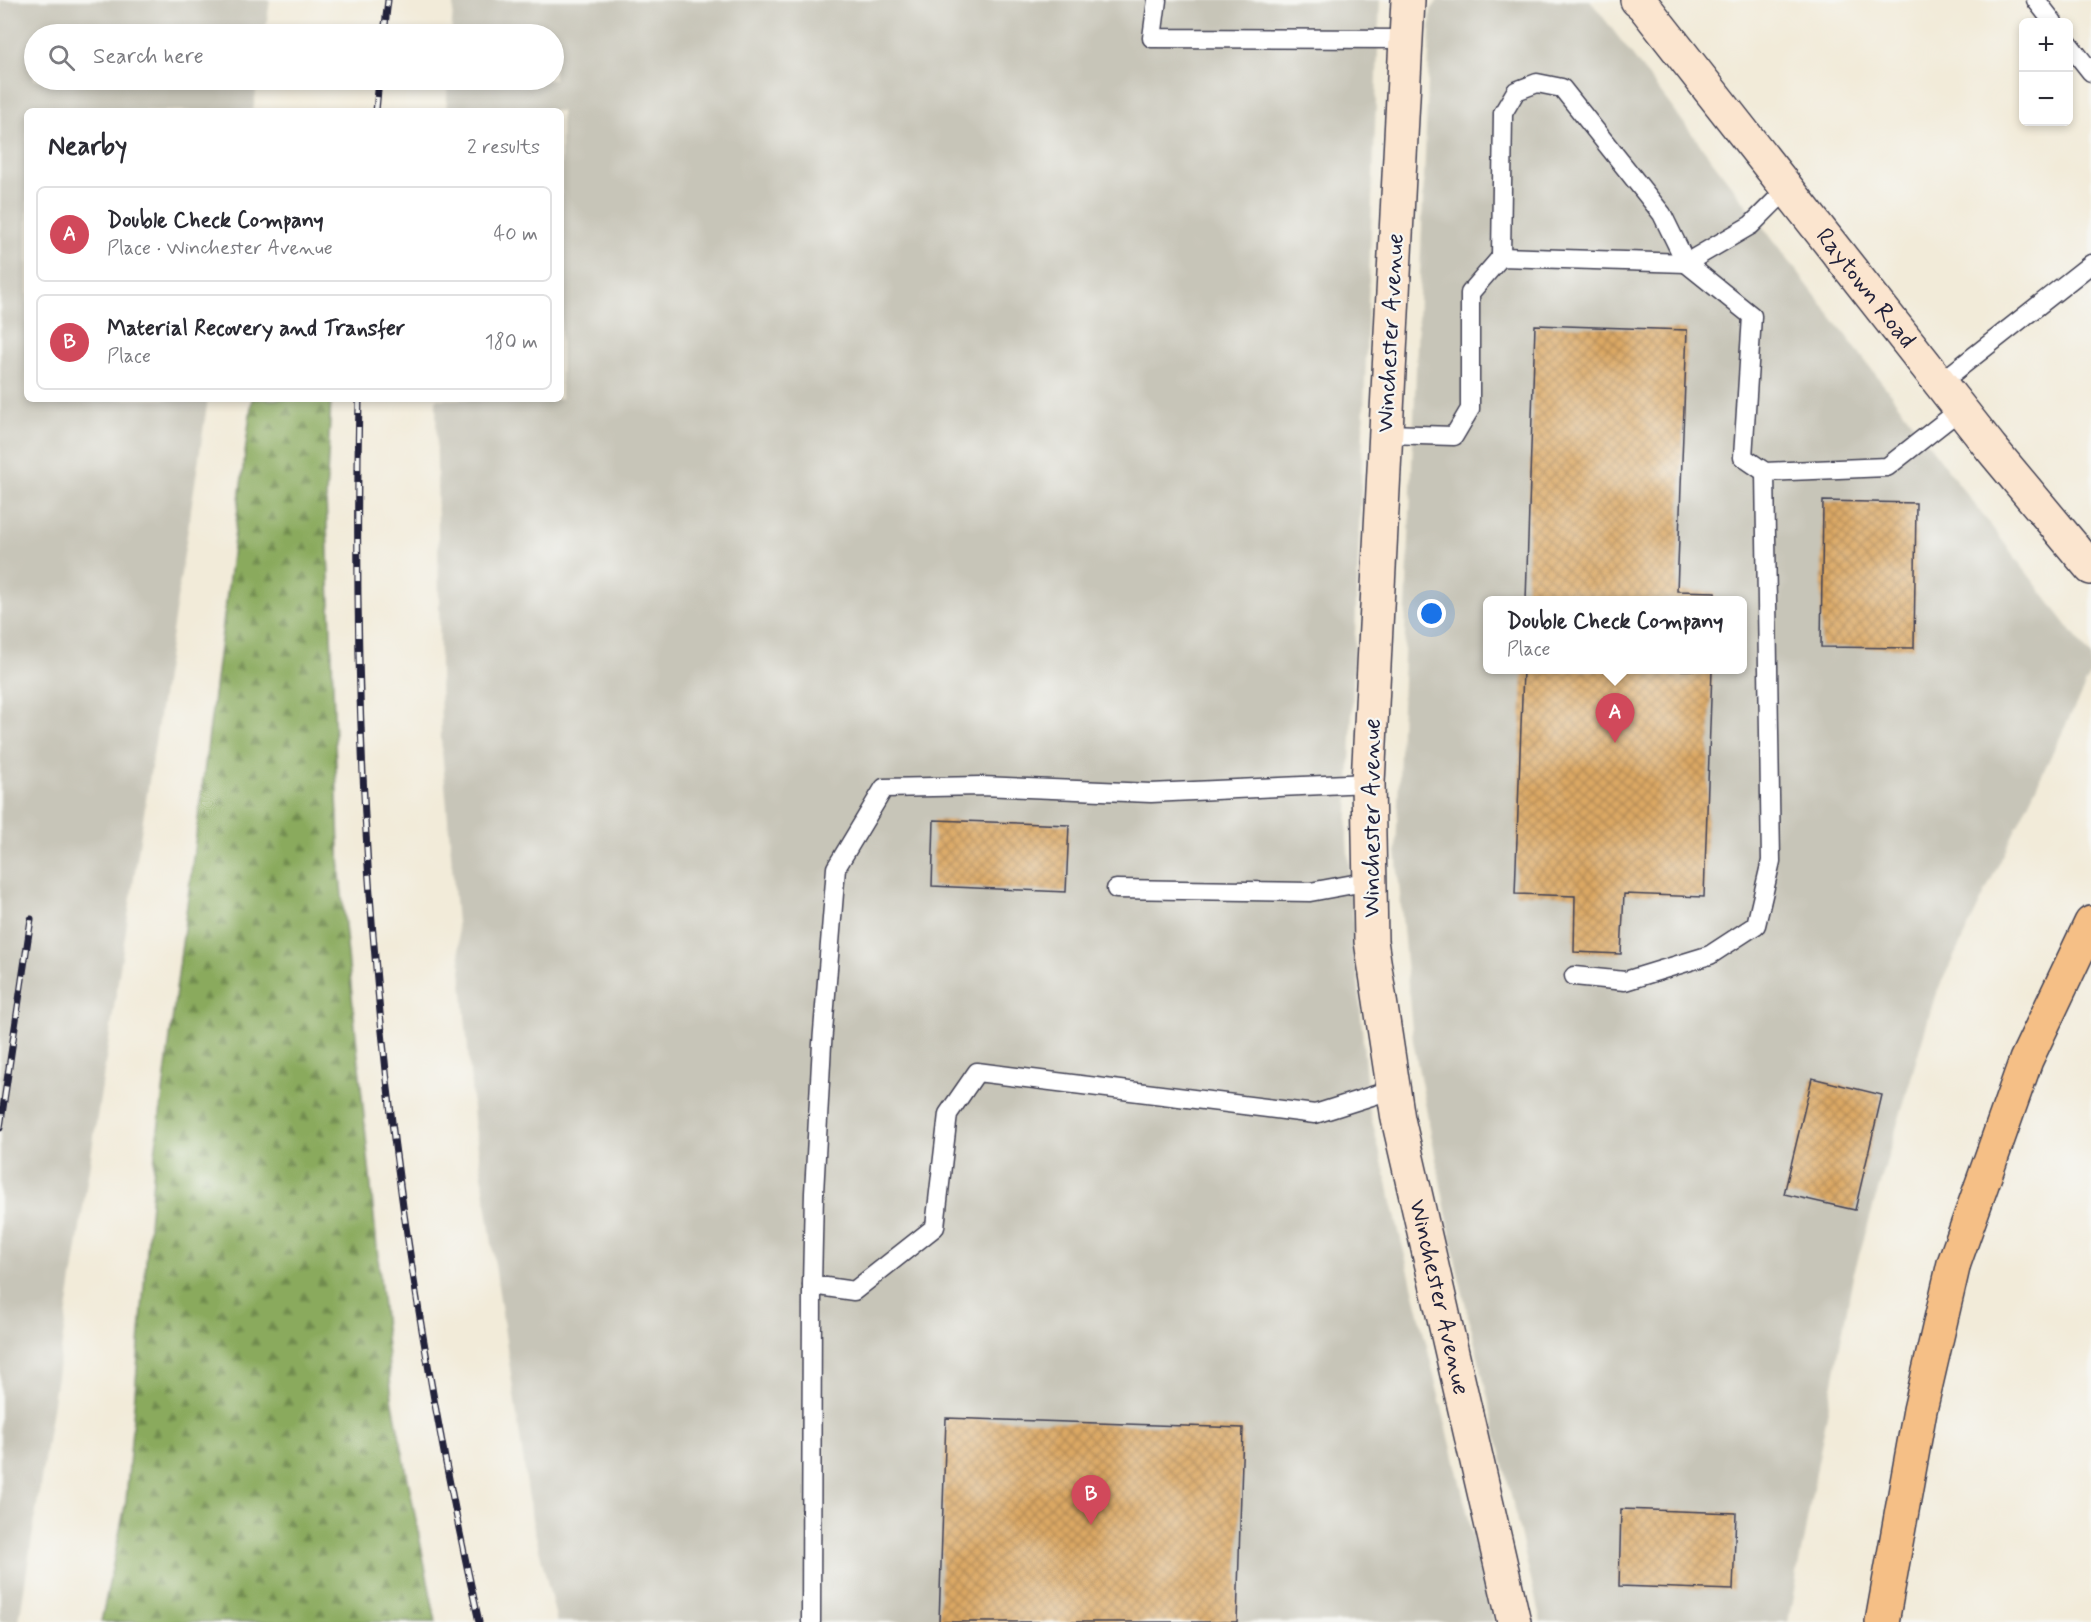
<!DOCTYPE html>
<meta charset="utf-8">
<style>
:root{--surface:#fff;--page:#f7f7f7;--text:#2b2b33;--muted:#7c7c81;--line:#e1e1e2;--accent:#d1495b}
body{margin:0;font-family:Mynerve,sans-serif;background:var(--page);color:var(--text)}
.controls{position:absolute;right:18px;top:18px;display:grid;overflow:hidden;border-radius:9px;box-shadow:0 3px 9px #0003}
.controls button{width:54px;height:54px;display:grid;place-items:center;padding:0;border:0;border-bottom:2px solid var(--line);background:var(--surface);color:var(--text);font:30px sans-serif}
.you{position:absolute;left:1432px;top:614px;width:21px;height:21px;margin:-15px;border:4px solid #fff;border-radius:50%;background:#1a73e8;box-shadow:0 0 0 9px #1a73e833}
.badge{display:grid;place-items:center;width:39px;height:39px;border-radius:50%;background:var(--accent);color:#fff;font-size:20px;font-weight:700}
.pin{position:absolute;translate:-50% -50px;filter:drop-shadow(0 2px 3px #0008)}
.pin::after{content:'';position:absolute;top:32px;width:21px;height:18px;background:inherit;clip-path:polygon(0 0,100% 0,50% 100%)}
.popup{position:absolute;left:1483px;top:596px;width:264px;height:78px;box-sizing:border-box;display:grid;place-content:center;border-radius:9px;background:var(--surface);filter:drop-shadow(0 2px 4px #0005);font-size:20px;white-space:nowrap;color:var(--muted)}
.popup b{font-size:22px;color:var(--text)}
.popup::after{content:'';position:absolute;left:50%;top:100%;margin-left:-12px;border:12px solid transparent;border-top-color:var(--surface)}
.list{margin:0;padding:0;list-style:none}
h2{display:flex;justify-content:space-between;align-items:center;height:78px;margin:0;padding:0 24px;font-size:26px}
h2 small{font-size:20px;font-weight:400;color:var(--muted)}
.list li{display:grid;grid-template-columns:39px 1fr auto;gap:18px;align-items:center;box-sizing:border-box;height:96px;margin:0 12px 12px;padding:0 12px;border:2px solid var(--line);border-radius:9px}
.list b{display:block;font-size:22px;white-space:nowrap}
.list p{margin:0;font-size:20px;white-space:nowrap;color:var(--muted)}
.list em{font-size:20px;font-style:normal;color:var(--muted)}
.icon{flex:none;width:33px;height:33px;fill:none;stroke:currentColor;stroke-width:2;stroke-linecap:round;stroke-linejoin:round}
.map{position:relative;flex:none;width:2091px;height:1622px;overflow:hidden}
.search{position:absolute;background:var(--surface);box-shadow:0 3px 9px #0003;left:24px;top:24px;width:540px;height:66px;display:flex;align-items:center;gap:15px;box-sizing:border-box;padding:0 21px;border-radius:33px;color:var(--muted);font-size:22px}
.panel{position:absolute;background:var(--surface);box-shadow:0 3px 9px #0003;left:24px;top:108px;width:540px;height:294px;border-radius:9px}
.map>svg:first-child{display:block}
.industrial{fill:#c7c5b8;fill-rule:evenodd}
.forest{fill:url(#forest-firs);stroke:#56664c;stroke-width:1.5}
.building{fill:url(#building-cross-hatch)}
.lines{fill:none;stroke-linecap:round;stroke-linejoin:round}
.lane-casing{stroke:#414053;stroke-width:21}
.secondary-casing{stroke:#414053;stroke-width:36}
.highway-casing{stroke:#414053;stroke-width:36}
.lane{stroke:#fff;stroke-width:18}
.secondary{stroke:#fbe5cf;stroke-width:33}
.highway{stroke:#f5bf86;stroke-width:33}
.rail-casing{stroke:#22223b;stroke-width:7}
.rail{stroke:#f6f6f2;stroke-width:4.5;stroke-dasharray:14;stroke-linecap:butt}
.labels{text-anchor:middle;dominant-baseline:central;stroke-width:4.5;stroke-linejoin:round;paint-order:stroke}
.street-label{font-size:24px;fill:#22223b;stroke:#f6f6f2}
</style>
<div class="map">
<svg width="2091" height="1622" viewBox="0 0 2091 1622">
<defs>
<pattern id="forest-firs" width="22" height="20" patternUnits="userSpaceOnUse" patternTransform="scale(1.5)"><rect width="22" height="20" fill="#8aaa5d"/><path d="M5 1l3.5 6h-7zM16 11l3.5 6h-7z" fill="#708a4e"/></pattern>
<pattern id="building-cross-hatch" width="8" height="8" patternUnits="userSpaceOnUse" patternTransform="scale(1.5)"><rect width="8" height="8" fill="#dba864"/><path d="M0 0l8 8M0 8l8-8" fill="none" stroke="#b18854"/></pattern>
</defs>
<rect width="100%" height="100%" fill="#f6f6f2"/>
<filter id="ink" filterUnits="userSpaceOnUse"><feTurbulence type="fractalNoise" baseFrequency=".0167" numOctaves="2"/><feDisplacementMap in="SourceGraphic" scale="12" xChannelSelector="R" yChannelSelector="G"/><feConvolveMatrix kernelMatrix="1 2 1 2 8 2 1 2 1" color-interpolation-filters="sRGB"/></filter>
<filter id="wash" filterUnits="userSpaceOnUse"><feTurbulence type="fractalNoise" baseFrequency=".008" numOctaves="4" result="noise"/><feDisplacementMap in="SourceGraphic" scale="24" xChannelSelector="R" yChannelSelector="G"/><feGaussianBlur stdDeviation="1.35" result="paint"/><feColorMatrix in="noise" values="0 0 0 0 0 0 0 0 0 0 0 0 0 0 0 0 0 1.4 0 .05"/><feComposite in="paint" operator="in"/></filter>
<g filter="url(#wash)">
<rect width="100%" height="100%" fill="#f2ebd9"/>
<g class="industrial">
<path d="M0,0H270L265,34H34V80H258L253,111H27V399H208L19,1622H0Z"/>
<path d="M454,0H1380L1347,839L1368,1104L1494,1622H557L532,1520L474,1120L441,738L436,399H561V111H446L448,80H554V34H451Z"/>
<path d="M1438,0H1590L2091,657V673L1935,996L1853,1276L1788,1622H1541L1457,1268L1413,1041L1396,850L1431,10ZM1488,600H1742V670H1488Z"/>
</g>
<path class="forest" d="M252,399H331L326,497L340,875L392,1398L436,1622H101L126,1501L155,1154Z"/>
<g id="blocks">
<g class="building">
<path d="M1535,325L1687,330L1677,591L1715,592V600H1526Z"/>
<path d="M1823,501L1916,503L1914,648L1821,647Z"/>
<path d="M1523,670H1712L1704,897L1624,894L1621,954L1574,952L1575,896L1515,894Z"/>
<path d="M934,820L1069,825L1066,892L932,886Z"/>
<path d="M1812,1078L1882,1095L1855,1210L1784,1194Z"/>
<path d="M946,1418L1243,1428L1237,1622H939Z"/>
<path d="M1621,1509L1736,1513L1733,1590L1619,1586Z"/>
</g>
</g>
</g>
<g filter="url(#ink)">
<use href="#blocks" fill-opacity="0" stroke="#414053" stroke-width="1.5"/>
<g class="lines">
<defs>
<g id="lane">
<path d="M1157,0L1152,38L1406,39"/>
<path d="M2036,0L2053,22"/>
<path d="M2068,43L2091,72"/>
<path d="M1501,257L1503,113L1516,91L1537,83L1562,88L1662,214L1686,263L1752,316L1743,457L1765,472L1887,467L1961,409"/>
<path d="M1940,383L2091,264"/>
<path d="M1386,434L1454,436L1470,409V293L1501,257L1686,263L1751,225L1787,189"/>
<path d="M1368,783L1151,793L981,786L884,788L836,868L822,1044L814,1193L812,1285L854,1291L935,1227L948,1114L977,1072L1315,1114L1394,1089"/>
<path d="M1116,889L1310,892L1370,881"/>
<path d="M1574,976L1625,981L1710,955L1756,925L1771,861L1765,472"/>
<path d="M811,1622L812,1285"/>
</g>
<g id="secondary">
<path id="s1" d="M1408,0L1368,783L1371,941L1398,1119L1514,1622"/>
<path id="s2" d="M1637,0L1643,5L1991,448L2091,568"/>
</g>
<path id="highway" d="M1882,1622L1920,1410L1954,1263L2026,1060L2091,923"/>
</defs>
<use href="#lane" class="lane-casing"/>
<use href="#secondary" class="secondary-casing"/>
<use href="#highway" class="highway-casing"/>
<use href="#lane" class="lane"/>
<use href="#secondary" class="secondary"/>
<use href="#highway" class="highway"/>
<defs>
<g id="rail">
<path d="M384,34L388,0"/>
<path d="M376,111L379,80"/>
<path d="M359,399C355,593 359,787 377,980C396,1196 432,1411 479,1622"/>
<path d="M0,1128L31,919"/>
</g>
</defs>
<use href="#rail" class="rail-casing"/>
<use href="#rail" class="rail"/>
</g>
</g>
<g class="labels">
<g class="street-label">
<text stroke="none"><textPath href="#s2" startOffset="368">Raytown Road</textPath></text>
<text transform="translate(1391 333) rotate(-87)">Winchester Avenue</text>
<text transform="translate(1372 818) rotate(-90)">Winchester Avenue</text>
<text stroke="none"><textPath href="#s1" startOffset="1305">Winchester Avenue</textPath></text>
</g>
</g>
</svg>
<div class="controls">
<button>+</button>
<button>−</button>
</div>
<div class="you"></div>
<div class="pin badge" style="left:1615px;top:743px">A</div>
<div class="popup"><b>Double Check Company</b>Place</div>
<div class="pin badge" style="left:1091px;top:1525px">B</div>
<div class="search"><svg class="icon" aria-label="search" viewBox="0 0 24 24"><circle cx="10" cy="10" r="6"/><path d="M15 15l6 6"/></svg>Search here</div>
<section class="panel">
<h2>Nearby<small>2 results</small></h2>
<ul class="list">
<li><span class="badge">A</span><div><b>Double Check Company</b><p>Place · Winchester Avenue</p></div><em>40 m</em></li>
<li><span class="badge">B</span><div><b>Material Recovery and Transfer</b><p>Place</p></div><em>180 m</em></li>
</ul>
</section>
</div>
